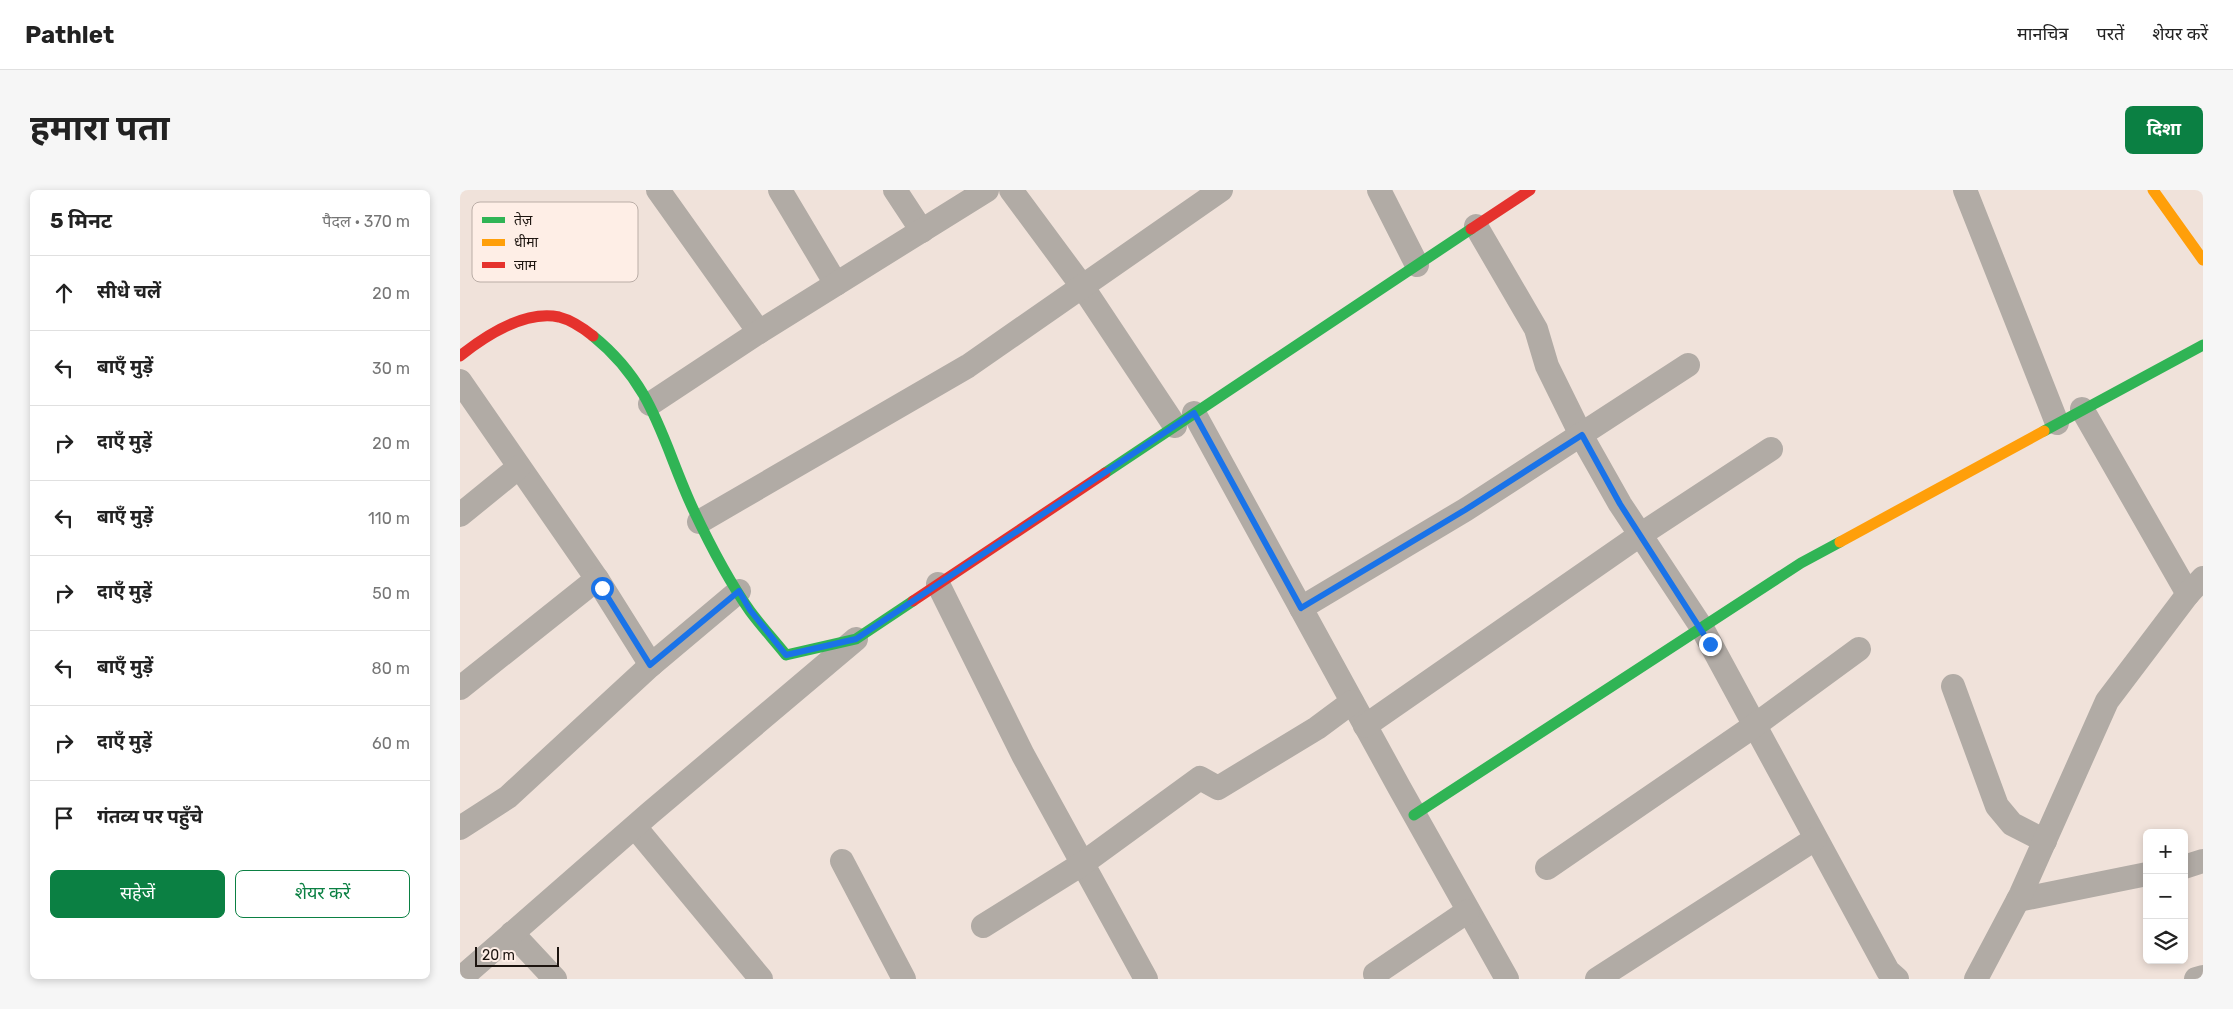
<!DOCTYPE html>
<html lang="hi">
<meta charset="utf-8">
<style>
:root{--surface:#fff;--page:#f6f6f6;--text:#222;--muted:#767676;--line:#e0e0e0;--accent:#0b8043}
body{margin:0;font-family:Rubik,"Noto Sans Devanagari",sans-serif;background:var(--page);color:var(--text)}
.controls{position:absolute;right:15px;bottom:15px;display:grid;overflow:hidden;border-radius:8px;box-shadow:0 2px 8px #0003}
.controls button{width:45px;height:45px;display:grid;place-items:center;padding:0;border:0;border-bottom:1px solid var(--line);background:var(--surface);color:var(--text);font:25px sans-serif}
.scale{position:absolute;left:15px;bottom:12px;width:84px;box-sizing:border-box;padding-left:5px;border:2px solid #1d1510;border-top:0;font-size:14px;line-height:18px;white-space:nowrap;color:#1d1510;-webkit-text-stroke:4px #feeee6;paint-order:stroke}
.stop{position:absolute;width:15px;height:15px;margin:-11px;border:4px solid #1a73e8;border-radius:50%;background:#fff}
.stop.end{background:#1a73e8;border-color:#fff;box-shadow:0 1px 5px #0008}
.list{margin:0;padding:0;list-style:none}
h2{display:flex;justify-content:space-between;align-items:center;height:65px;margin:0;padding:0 20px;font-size:21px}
h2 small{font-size:16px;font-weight:400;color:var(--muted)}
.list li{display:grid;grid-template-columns:32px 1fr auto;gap:15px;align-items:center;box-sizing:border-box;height:75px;padding:0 20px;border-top:1px solid var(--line)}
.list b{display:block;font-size:19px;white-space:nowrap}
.list em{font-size:16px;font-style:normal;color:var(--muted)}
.actions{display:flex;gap:10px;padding:15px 20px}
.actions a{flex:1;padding:11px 0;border:1px solid var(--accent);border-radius:8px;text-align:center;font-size:18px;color:var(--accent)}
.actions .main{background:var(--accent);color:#fff}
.icon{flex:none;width:28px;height:28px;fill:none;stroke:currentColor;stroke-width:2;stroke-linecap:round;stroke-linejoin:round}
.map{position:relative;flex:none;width:1743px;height:789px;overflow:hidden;border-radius:8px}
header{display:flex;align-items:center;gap:30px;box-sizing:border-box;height:70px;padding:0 25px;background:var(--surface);border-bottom:1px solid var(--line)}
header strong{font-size:24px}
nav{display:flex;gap:28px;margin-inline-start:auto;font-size:18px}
.intro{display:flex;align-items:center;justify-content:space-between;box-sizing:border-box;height:120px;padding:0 30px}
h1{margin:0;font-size:35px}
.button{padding:12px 22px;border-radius:8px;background:var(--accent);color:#fff;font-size:18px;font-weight:700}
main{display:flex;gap:30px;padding:0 30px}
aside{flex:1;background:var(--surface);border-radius:8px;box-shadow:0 2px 8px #0003}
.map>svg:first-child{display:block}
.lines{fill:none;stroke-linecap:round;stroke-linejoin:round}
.street{stroke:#b1aba5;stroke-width:24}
.fast{stroke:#30b455;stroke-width:11}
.slow{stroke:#ff9f0a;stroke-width:11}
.jam{stroke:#e5322d;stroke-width:11}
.route{stroke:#1a73e8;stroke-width:6}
.key{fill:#feeee6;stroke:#baada6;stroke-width:1}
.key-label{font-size:14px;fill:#1d1510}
</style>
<header>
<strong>Pathlet</strong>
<nav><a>मानचित्र</a><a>परतें</a><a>शेयर करें</a></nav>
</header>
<div class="intro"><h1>हमारा पता</h1><a class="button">दिशा</a></div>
<main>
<aside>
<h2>5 मिनट<small>पैदल · 370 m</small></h2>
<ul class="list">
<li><svg class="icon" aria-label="ahead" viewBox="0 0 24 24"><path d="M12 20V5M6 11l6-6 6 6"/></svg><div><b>सीधे चलें</b></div><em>20 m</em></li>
<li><svg class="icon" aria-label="left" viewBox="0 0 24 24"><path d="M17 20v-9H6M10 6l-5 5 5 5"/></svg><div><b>बाएँ मुड़ें</b></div><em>30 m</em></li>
<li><svg class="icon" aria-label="right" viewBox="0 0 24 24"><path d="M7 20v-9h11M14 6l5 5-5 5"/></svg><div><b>दाएँ मुड़ें</b></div><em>20 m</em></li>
<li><svg class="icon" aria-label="left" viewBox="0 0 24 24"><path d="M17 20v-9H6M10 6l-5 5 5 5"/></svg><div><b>बाएँ मुड़ें</b></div><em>110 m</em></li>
<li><svg class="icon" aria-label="right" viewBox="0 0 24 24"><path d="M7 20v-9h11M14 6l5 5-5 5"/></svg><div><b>दाएँ मुड़ें</b></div><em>50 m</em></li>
<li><svg class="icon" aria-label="left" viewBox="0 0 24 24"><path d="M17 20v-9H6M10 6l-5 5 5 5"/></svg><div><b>बाएँ मुड़ें</b></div><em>80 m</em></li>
<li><svg class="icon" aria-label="right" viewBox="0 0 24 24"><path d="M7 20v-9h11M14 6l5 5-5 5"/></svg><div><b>दाएँ मुड़ें</b></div><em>60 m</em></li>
<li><svg class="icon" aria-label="arrive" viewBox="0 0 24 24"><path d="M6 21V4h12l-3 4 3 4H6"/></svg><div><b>गंतव्य पर पहुँचे</b></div></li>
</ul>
<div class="actions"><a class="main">सहेजें</a><a>शेयर करें</a></div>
</aside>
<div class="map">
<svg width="1743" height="789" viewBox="0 0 1743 789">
<rect width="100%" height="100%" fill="#f0e2da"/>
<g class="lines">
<g class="street">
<path d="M198,0L299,142"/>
<path d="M320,0L376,94"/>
<path d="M435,0L462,41"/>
<path d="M551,0L622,96L715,236"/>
<path d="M919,0L957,75"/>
<path d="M1505,0L1597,233"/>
<path d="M1016,36L1076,139L1087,176L1121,245L1160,314L1242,438L1428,781L1437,789"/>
<path d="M0,191L137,389L191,475"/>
<path d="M190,214L299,142L527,0"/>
<path d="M1622,219L1728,404"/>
<path d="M734,223L939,597L1047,789"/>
<path d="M0,325L59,277"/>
<path d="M239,332L508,176L761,0"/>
<path d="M478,394L563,565L686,789"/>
<path d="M841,418L1005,320L1228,175"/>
<path d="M1493,496L1537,616L1552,634L1585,651"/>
<path d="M0,498L137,389"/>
<path d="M905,536L1180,345L1311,259"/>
<path d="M175,637L301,789"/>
<path d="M0,638L48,607L191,475L279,401"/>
<path d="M382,671L444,789"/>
<path d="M1724,677L1743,671"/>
<path d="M1087,678L1294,536L1399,459"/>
<path d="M1558,710L1687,684"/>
<path d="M523,736L622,674L740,588L758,598L857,538L892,512"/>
<path d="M52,743L95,789"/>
<path d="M915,784L1008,721"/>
<path d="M0,789L190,623L396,449"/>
<path d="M1137,789L1355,649"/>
<path d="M1516,789L1561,704L1647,511L1728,404L1743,388"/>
<path d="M1736,789L1743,787"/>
</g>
<g class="fast">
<path d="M133,146C196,197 202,253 234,321C250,355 268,390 290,421C301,436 314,450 326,465L396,449L453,411"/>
<path d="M1584,241L1743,155"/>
<path d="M645,283L1011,39"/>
<path d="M954,625L1341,373L1380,352"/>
</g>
<g class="slow">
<path d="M1693,0L1743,70"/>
<path d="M1380,352L1584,241"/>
</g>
<g class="jam">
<path d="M1011,39L1070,0"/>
<path d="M0,166C25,146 65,120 99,127C111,130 123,138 133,146"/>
<path d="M453,411L645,283"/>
</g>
</g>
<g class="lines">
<path class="route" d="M142,398L190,475L279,401L290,420L326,465L396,449L734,223L841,418L1005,320L1122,245L1160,314L1250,454"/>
</g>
<rect x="12" y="12" width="166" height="80" rx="8" class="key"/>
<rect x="22" y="27" width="23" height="6" fill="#30b455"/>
<rect x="22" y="49" width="23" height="7" fill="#ff9f0a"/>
<rect x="22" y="72" width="23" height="6" fill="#e5322d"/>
<g class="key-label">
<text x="54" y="35">तेज़</text>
<text x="54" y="57">धीमा</text>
<text x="54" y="80">जाम</text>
</g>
</svg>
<div class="controls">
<button>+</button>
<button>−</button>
<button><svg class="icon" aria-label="layers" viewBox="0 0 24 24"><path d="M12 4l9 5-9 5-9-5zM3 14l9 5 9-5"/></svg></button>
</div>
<div class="scale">20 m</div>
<div class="stop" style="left:142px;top:398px"></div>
<div class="stop end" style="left:1250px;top:454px"></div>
</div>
</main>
